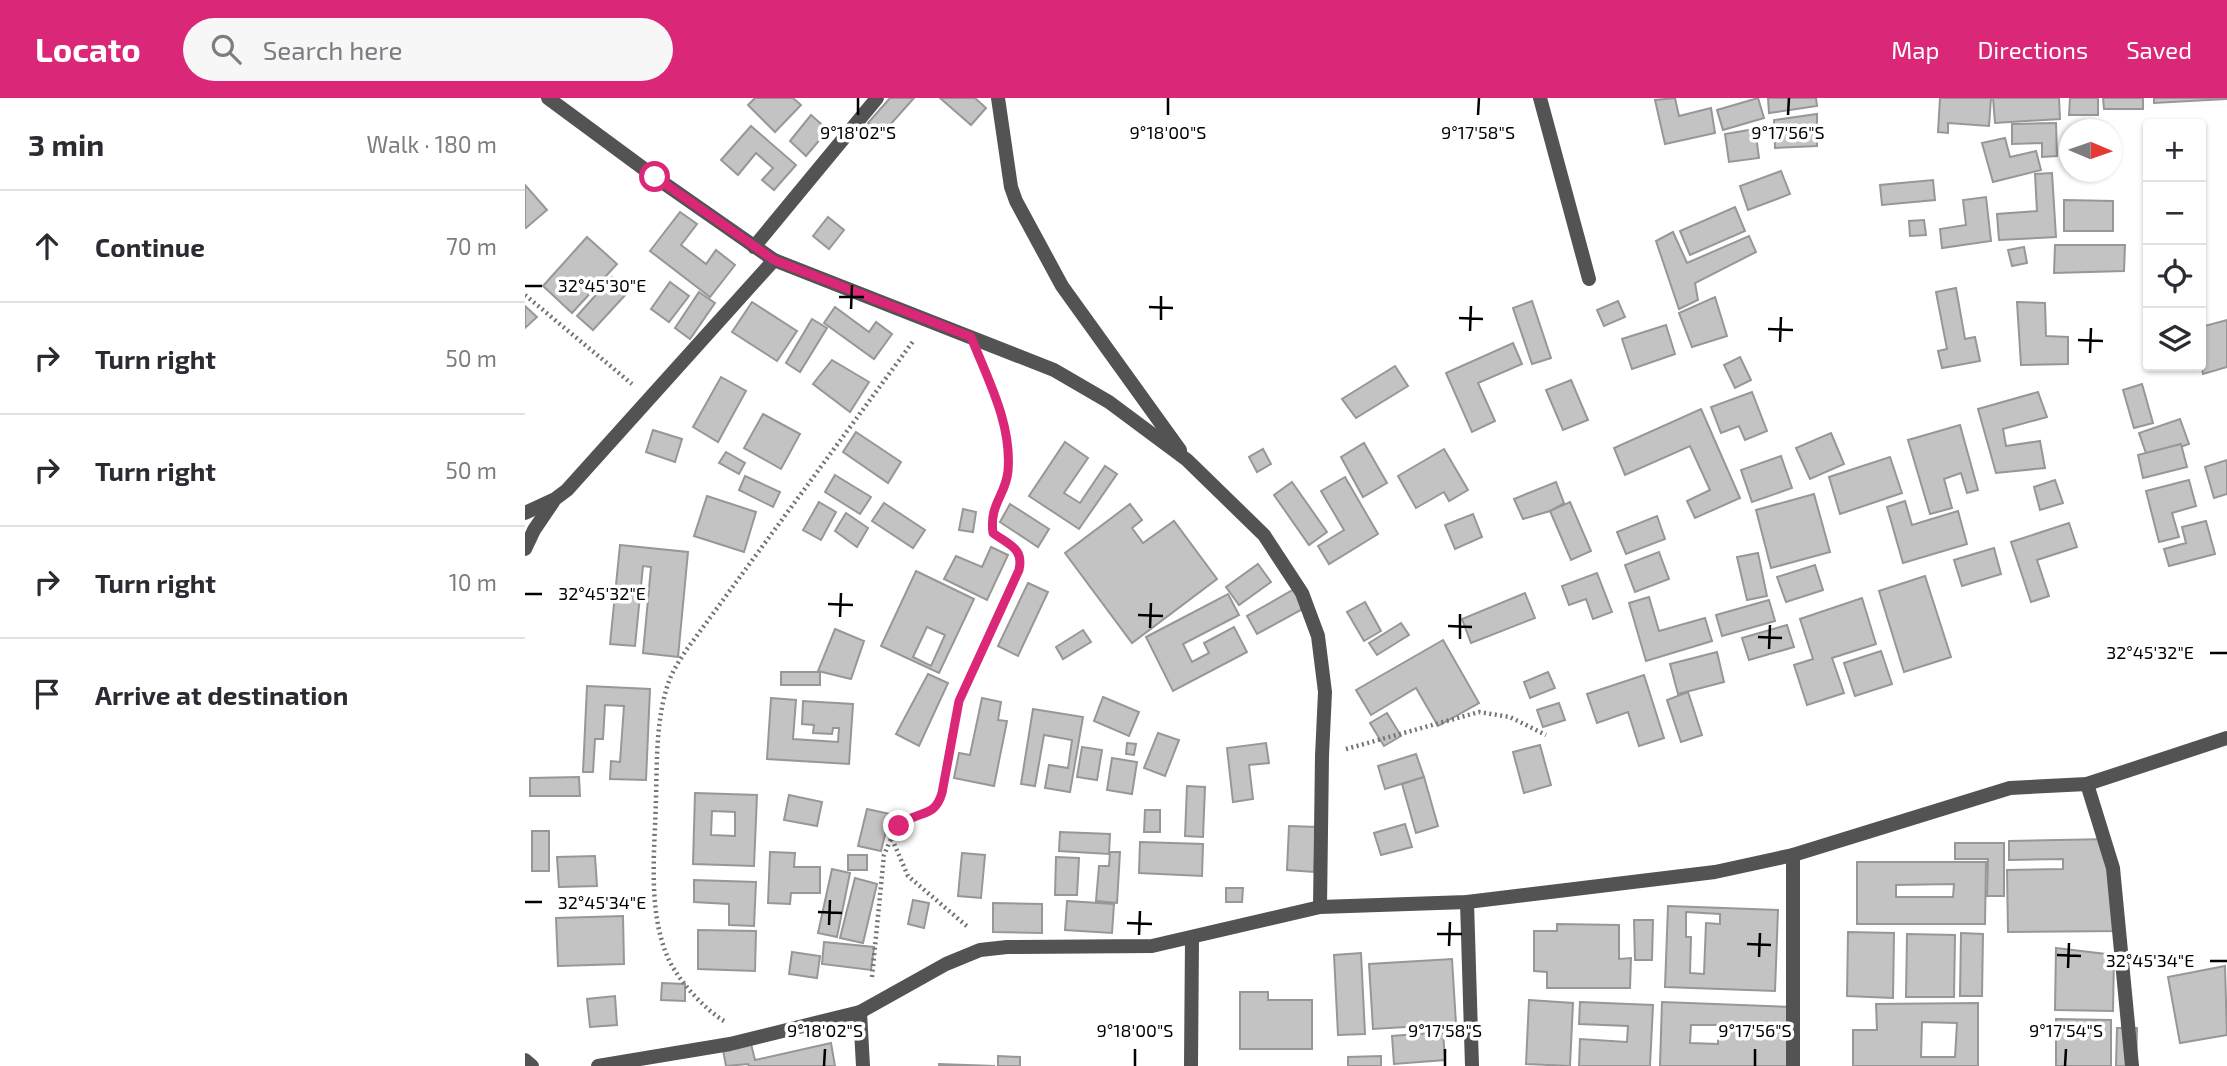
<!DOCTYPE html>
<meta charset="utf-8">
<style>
:root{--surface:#fff;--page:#f7f7f7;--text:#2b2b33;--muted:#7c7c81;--line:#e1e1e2;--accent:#db2777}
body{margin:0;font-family:"Exo 2",sans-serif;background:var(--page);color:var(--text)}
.controls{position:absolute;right:21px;top:21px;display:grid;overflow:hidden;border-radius:7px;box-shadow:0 2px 5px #0004}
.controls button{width:63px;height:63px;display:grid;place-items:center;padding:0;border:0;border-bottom:2px solid var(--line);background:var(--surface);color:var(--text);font:35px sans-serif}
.compass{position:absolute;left:1534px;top:21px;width:63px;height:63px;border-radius:50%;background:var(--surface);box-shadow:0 2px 5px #0004;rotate:92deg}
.stop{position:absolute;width:21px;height:21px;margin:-16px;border:5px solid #db2777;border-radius:50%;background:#fff}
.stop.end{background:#db2777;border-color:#fff;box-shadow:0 2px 7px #0008}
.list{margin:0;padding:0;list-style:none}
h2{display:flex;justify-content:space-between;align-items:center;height:91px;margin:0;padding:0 28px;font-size:30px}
h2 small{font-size:23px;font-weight:400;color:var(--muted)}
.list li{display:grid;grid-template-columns:46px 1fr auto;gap:21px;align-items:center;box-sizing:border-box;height:112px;padding:0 28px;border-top:2px solid var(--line)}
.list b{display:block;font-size:26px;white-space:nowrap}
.list em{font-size:23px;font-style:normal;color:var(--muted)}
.icon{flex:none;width:38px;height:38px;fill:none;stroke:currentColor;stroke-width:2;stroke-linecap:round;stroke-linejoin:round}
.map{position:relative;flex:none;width:1702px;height:968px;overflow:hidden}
header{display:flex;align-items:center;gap:42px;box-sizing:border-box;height:98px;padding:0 35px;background:var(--accent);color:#fff}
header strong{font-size:33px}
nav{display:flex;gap:38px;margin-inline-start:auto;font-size:24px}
.search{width:490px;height:63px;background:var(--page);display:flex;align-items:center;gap:18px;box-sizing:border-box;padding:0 24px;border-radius:38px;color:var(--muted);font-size:26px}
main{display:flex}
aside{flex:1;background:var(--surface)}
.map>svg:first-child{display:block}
.building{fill:#c3c3c3;stroke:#979797;stroke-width:2;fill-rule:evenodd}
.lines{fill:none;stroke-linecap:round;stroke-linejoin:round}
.path{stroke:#757575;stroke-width:4.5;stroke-dasharray:2 3.5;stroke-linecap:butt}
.street{stroke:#535353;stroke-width:14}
.route{stroke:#db2777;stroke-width:9}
.ticks{fill:none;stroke:#000;stroke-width:2.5}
.ticks-label{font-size:18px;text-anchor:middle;fill:#000;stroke:#fff;stroke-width:7;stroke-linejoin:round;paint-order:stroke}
</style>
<header>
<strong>Locato</strong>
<div class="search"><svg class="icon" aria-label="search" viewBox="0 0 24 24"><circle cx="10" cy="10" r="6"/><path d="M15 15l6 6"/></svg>Search here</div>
<nav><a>Map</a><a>Directions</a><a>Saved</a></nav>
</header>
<main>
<aside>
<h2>3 min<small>Walk · 180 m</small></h2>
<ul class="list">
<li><svg class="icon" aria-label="ahead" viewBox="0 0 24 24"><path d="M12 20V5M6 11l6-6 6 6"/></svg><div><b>Continue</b></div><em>70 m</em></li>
<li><svg class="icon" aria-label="right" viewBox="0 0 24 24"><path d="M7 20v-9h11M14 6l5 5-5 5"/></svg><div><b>Turn right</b></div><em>50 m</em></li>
<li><svg class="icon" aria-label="right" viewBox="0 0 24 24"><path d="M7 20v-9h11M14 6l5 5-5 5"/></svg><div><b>Turn right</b></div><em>50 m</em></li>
<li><svg class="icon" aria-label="right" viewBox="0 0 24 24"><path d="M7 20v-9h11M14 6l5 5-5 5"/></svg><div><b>Turn right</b></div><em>10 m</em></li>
<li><svg class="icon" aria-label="arrive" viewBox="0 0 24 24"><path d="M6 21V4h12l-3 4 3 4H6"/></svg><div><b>Arrive at destination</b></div></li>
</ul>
</aside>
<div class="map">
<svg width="1702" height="968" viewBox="0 0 1702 968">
<rect width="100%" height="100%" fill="#fff"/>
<g class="building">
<path d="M230,0H268L276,7L250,34L223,7Z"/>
<path d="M365,0H389L356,37L343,25Z"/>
<path d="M415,0H450L461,10L446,27Z"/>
<path d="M1150,0L1154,18L1186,10L1190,35L1140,46L1130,2Z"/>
<path d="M1233,0L1239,20L1198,32L1192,12Z"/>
<path d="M1243,0H1291L1292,8L1244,15Z"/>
<path d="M1415,0H1466L1464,28L1423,25V35L1413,34Z"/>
<path d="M1468,0H1534L1535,21L1470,25Z"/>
<path d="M1545,0H1573V17H1544Z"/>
<path d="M1578,0H1618V11H1579Z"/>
<path d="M1629,0H1702V1L1629,5Z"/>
<path d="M1292,16V48L1250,50L1249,22Z"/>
<path d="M286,17L303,32L281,58L265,43Z"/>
<path d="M1531,25L1532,58L1517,59V45L1487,46V26Z"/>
<path d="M226,28L271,67L249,92L237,82L248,70L231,55L213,77L196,62Z"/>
<path d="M1230,31L1234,60L1204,64L1200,36Z"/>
<path d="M1480,40L1485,59L1511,53L1516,72L1468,84L1457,45Z"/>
<path d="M1256,73L1265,96L1223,112L1215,88Z"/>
<path d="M1527,75L1531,139L1474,142L1472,116L1512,113L1510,76Z"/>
<path d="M1408,82L1410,102L1357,107L1355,87Z"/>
<path d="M0,87L22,112L1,130L0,129Z"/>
<path d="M1461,99L1466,143L1417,150L1415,131L1441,127L1438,102Z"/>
<path d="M1539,102L1588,103V133H1539Z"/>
<path d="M1210,109L1220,133L1165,157L1155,133Z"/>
<path d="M155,114L172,126L156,147L181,166L191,152L210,167L185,199L125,153Z"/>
<path d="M303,119L319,132L304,151L288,138Z"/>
<path d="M1399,122L1401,137L1385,138L1384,123Z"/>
<path d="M1148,134L1162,165L1224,138L1231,154L1170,185L1173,202L1154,211L1131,143Z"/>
<path d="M62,139L92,166L47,215L18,188Z"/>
<path d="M1530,147H1600L1599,173L1529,175Z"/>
<path d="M1499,149L1502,165L1487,168L1483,152Z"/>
<path d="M87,179L103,194L68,232L52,218Z"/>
<path d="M145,184L164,198L144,224L126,211Z"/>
<path d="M1431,190L1440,241L1450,239L1455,263L1417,270L1413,253L1422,251L1411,194Z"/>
<path d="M174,194L190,205L165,241L150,230Z"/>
<path d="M1190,199L1202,238L1167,249L1154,215Z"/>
<path d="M1007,203L1026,260L1007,266L988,210Z"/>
<path d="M1093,203L1100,219L1079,228L1072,212Z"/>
<path d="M227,204L272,233L252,263L207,234Z"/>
<path d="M1492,204L1520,205L1521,238L1543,239V266L1496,267Z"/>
<path d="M0,208L12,219L0,230Z"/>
<path d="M310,209L344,234L351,224L367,236L349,261L299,225Z"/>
<path d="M287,221L302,230L275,274L261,265Z"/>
<path d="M1702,222V269L1678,276L1676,267V229Z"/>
<path d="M1141,227L1150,256L1107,271L1097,241Z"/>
<path d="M988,245L997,266L953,285L970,323L947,334L921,275Z"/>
<path d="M1215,259L1226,282L1210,290L1199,267Z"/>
<path d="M307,262L344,284L325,314L288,286Z"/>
<path d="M870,268L883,288L831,320L817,301Z"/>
<path d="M196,279L221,293L193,344L168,329Z"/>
<path d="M1046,282L1063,322L1038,332L1021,292Z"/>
<path d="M1617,286L1628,325L1609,330L1598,292Z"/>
<path d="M1227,294L1242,333L1220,342L1214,328L1196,335L1186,309Z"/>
<path d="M1513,294L1522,319L1478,331L1481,348L1515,343L1520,370L1471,375L1453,311Z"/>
<path d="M1176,311L1215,400L1170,420L1162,403L1185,392L1165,348L1100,377L1089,350Z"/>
<path d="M238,316L275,336L256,371L219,350Z"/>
<path d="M1655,321L1664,346L1623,361L1614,335Z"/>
<path d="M1435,327L1453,392L1442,395L1436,375L1419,381L1427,410L1405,416L1383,342Z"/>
<path d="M128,332L157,341L150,364L121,354Z"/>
<path d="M331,334L376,364L363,385L318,354Z"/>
<path d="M1306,335L1319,366L1285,381L1271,350Z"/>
<path d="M540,344L563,360L539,395L555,405L580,368L592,376L554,431L504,398Z"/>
<path d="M839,345L862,385L838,399L816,359Z"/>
<path d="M1656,346L1662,369L1618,380L1613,357Z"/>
<path d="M738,351L746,366L732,374L724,359Z"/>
<path d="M919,351L943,392L924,403L919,394L891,410L873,378Z"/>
<path d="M201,354L220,365L214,376L194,365Z"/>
<path d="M1256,358L1267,390L1227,404L1216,372Z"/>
<path d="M1365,359L1377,395L1315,416L1304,379Z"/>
<path d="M1702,362V396L1689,400L1680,369Z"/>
<path d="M310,377L346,399L335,416L300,394Z"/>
<path d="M220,378L255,394L248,409L214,392Z"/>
<path d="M820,379L853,436L804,466L793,448L819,432L796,393Z"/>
<path d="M1530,382L1538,405L1515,412L1509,389Z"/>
<path d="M1664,382L1671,408L1647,415L1654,439L1634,444L1621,393Z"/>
<path d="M767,384L802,434L784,447L749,397Z"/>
<path d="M1031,384L1039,405L1025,413L998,421L989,401Z"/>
<path d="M1289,396L1305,454L1246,470L1231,412Z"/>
<path d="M182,398L231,414L219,454L169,438Z"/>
<path d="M1380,403L1387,427L1433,413L1442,446L1378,465L1362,409Z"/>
<path d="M294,404L311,414L296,442L278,432Z"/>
<path d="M1045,404L1066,453L1046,462L1025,413Z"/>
<path d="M359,405L400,432L388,450L347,423Z"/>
<path d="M485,406L524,431L513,449L475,424Z"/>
<path d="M605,406L617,422L607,430L618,445L649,423L692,481L607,545L540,455Z"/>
<path d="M438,411L451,414L448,434L434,432Z"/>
<path d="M321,415L343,430L332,449L310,433Z"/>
<path d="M948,416L957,439L930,451L920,427Z"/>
<path d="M1132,418L1140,441L1101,456L1092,434Z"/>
<path d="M1681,423L1690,456L1644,468L1639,451L1661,445L1657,429Z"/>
<path d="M1544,425L1552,449L1512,462L1524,498L1506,504L1486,444Z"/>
<path d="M95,447L163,454L153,559L118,555L126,469L118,468L110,548L85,546Z"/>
<path d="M466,449L483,457L462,502L419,481L431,458L457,469Z"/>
<path d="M1469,450L1476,476L1437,488L1429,462Z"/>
<path d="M1134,454L1144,481L1110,494L1100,467Z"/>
<path d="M1233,455L1242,498L1222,502L1212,459Z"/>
<path d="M733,466L746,484L714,507L701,489Z"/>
<path d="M1290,467L1298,492L1261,504L1252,479Z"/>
<path d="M391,473L449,501L414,575L356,548ZM402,529L420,537L406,568L388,559Z"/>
<path d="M1072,475L1087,514L1068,521L1061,501L1044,507L1037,488Z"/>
<path d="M1400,478L1426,559L1379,574L1354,493Z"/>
<path d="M503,485L523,494L493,558L473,548Z"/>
<path d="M773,489L783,508L732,536L722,518Z"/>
<path d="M1000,495L1010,520L946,545L937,521Z"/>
<path d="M703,496L714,517L658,546L667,564L684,555L679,545L709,529L722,554L648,593L621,539Z"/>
<path d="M1124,499L1134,533L1180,520L1187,543L1121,563L1104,505Z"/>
<path d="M1337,500L1351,546L1307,560L1319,595L1282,607L1269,567L1288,561L1275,521Z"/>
<path d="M1244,502L1250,523L1197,538L1191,517Z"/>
<path d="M840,504L856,533L839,543L822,514Z"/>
<path d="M876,525L884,537L852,557L844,545Z"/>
<path d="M1262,527L1269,549L1224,562L1217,540Z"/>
<path d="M310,531L339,543L326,581L293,573Z"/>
<path d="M558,532L566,544L538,561L531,549Z"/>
<path d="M918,542L954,605L913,628L891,590L846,617L831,592Z"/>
<path d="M1356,553L1367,586L1330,598L1319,565Z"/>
<path d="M1192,554L1199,584L1153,596L1145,566Z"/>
<rect x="256" y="574" width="39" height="13"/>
<path d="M1023,574L1030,590L1005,600L999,584Z"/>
<path d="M403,576L423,585L394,648L371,636Z"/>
<path d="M1119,577L1139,640L1114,648L1103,614L1072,625L1062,596Z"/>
<path d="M62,588L125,591L121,682L85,681L86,663L95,664L99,608L80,607L78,641H70L68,674H58Z"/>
<path d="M1163,594L1177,637L1156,644L1142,602Z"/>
<path d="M578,599L614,614L604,638L569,623Z"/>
<path d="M246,600L271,602L268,641L313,644L314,630H308L307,636L288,635L289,627L277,626L278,603L328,606L324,666L242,661Z"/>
<path d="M457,600L476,604L473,622L482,623L469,688L429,680L434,655L445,657Z"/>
<path d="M1034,605L1040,622L1018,629L1012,612Z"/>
<path d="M508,611L558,619L545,694L520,690L524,667L543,670L547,642L519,637L510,688L496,686Z"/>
<path d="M862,615L876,638L859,648L845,625Z"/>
<path d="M633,635L654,642L640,678L619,670Z"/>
<path d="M602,645L611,646L609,657L601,656Z"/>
<path d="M741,645L744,665L724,667L728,701L708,704L702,650Z"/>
<path d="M1015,647L1026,687L999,695L988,654Z"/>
<path d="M557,649L577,652L572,682L552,679Z"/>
<path d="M891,656L899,679L860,691L853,668Z"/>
<path d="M587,660L612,664L607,696L582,692Z"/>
<path d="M54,679L55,698H5V680Z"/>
<path d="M899,679L913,728L891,735L877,686Z"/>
<path d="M662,688L680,689L678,739L660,738Z"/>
<path d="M170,695L232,697L229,768L168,766ZM187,713L210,714V738L186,737Z"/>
<path d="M264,697L297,704L292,728L259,722Z"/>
<path d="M342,711L365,716L356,753L333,748Z"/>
<path d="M620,712H635V734H619Z"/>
<path d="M880,726L887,749L856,757L849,735Z"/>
<path d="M764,728L792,729L789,774L762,772Z"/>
<rect x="7" y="733" width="17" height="40"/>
<path d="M535,734L585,736L584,756L534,753Z"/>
<path d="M1585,741L1595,833L1483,834L1482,772L1538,771V761L1484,762V743Z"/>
<path d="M615,744L678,746L677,778L614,775Z"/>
<path d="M1430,745H1479V798H1462L1463,761H1430Z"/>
<path d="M245,754L270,755L269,769H295V795H266L265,806L243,805Z"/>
<path d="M585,754H595L592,805L571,803L574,768H584Z"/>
<path d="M437,755L460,757L456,800L433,798Z"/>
<rect x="323" y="757" width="19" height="15"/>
<path d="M70,758L72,788L34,789L32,759Z"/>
<path d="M531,759L554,760L552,797H530Z"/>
<path d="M1332,764H1461L1460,826H1332ZM1429,786L1428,799H1371V787Z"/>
<path d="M307,771L325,775L312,839L293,835Z"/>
<path d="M330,780L352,786L338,845L315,840Z"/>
<path d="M169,782L231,784L229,828L204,827V806L169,804Z"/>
<path d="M701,790H718L717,804H701Z"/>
<path d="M388,802L404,805L399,830L383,826Z"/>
<path d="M542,803L589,806L587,835L540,832Z"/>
<path d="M468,805L517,806V835L468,834Z"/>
<path d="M1143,808L1253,812L1250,893L1140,889ZM1161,814L1195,816V826L1181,825L1179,876L1165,875L1166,839H1161Z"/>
<path d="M98,818L99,866L33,868L31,820Z"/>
<path d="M1109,822H1128L1127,862H1110Z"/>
<path d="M1032,826L1094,827V861L1106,860L1105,890H1022V874L1009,873V833H1032Z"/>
<path d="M173,832L231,833L230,873L173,871Z"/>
<path d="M1323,834L1369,835L1368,900L1322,898Z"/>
<path d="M1436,835L1458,836L1457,898H1435Z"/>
<path d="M1382,836L1430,837L1429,899H1381Z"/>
<path d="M299,844L349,849L346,872L297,866Z"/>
<path d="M1531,850L1589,857L1588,913L1530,912Z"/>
<path d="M267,854L295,858L292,880L264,876Z"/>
<path d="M836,855L840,936L813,937L809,857Z"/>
<path d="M927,861L931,926L848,931L844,866Z"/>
<path d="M1700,868L1702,937L1655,945L1643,879Z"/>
<path d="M137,885L160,886V903L136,902Z"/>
<path d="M715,894H743V902H787V951H715Z"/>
<path d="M90,898L92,927L65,929L62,901Z"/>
<path d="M1004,902L1048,905L1045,968L1001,966Z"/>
<path d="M1055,904L1128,907L1125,968H1054L1055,941L1102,944L1103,928L1054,926Z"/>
<path d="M1137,904L1265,909L1263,968H1135ZM1166,927H1199V937H1193V946L1165,945Z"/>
<path d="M1453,905V968H1328V932H1352L1351,906ZM1397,924L1432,925L1430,959H1396Z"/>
<path d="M1531,921L1586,922V968H1531Z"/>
<path d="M1592,930H1612L1611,968H1591Z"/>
<path d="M918,934L920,962L869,966L867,938Z"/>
<path d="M306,945L310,968H224L223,966L201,968L198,952L226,946L230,962Z"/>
<path d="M473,958L495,959V968H473Z"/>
<path d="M856,958V968H823V959Z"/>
<path d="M414,966L470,968H414Z"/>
</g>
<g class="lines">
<g class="path">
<path d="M0,197L107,286"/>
<path d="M821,651L954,614L985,619L1021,637"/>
<path d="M367,741L383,778L444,830"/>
<path d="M347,879L359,757C364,745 369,732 379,723C397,709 409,722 417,695L434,603L495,467L494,454L469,435C465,409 477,400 483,377C491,342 472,303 459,271"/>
<path d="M199,923C179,911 153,882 143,860C122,812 130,751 131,700C132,663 131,625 142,589C146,575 154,563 162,551L389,242"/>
</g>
<g class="street">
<path d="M23,0L130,79L249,162L529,272L584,304L662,362L739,437L777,495L793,538L800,594L797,658L795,809"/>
<path d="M473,0L486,89L491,103L537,188L655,352"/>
<path d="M1015,0L1064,181"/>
<path d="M229,149L352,0"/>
<path d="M0,415L30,401L42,392L249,162"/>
<path d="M0,451L9,432L28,404"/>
<path d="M1562,686L1588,770L1607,968"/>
<path d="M942,804L947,968"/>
<path d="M335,914L338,968"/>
<path d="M0,962L7,968"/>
<path d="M73,968L205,946L335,914L421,866L455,852L482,849L627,848L795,809L942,804L1190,774L1268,757L1485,690L1562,686L1702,640"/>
<path d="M666,968L667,840"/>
<path d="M1268,968V757"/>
</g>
</g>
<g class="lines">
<path class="route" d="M130,79L249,162L446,239C463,282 487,326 483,373C481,397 464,406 468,435C484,447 499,450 494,472L434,603L417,695C409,722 393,711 374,728"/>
</g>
<path class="ticks" d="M333,17V0M643,17V0M953,17L954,0M1263,17L1264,0M0,188H17M314,199H339M624,209L648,210M326,211L327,187M934,220L958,221M636,222V198M1243,231L1268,232M945,233L946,208M1553,242L1578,243M1255,244L1256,219M1565,255L1566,230M0,496H17M303,506L328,507M613,517L638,518M315,519L316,495M923,528L947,529M625,530L626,505M1233,539L1257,540M935,541V516M1244,551L1245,527M1685,555H1702M0,804H17M293,814L317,815M602,825L627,826M304,827L305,802M912,836H937M614,837L615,813M1222,846L1246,847M924,848L925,824M1532,857L1556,858M1234,859L1235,835M1685,863H1702M1543,870L1544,845M299,968L300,951M610,968V951M920,968V951M1230,968V951M1540,968L1541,951"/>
<g class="ticks-label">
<text x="333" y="41">9°18'02"S</text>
<text x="643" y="41">9°18'00"S</text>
<text x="953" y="41">9°17'58"S</text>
<text x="1263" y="41">9°17'56"S</text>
<text x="77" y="194">32°45'30"E</text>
<text x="77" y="502">32°45'32"E</text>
<text x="1625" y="561">32°45'32"E</text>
<text x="77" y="811">32°45'34"E</text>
<text x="1625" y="869">32°45'34"E</text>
<text x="300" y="939">9°18'02"S</text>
<text x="610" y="939">9°18'00"S</text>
<text x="920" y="939">9°17'58"S</text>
<text x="1230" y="939">9°17'56"S</text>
<text x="1541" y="939">9°17'54"S</text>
</g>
</svg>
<div class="controls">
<button>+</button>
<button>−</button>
<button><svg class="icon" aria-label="locate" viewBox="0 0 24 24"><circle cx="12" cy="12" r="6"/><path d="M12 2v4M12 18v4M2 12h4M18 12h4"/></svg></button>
<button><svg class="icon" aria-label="layers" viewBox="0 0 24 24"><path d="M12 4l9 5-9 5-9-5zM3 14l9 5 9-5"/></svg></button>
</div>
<svg class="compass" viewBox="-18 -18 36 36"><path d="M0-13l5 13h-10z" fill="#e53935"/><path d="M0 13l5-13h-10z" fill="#7c7c81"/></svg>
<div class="stop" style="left:130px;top:79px"></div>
<div class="stop end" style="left:374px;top:728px"></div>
</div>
</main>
